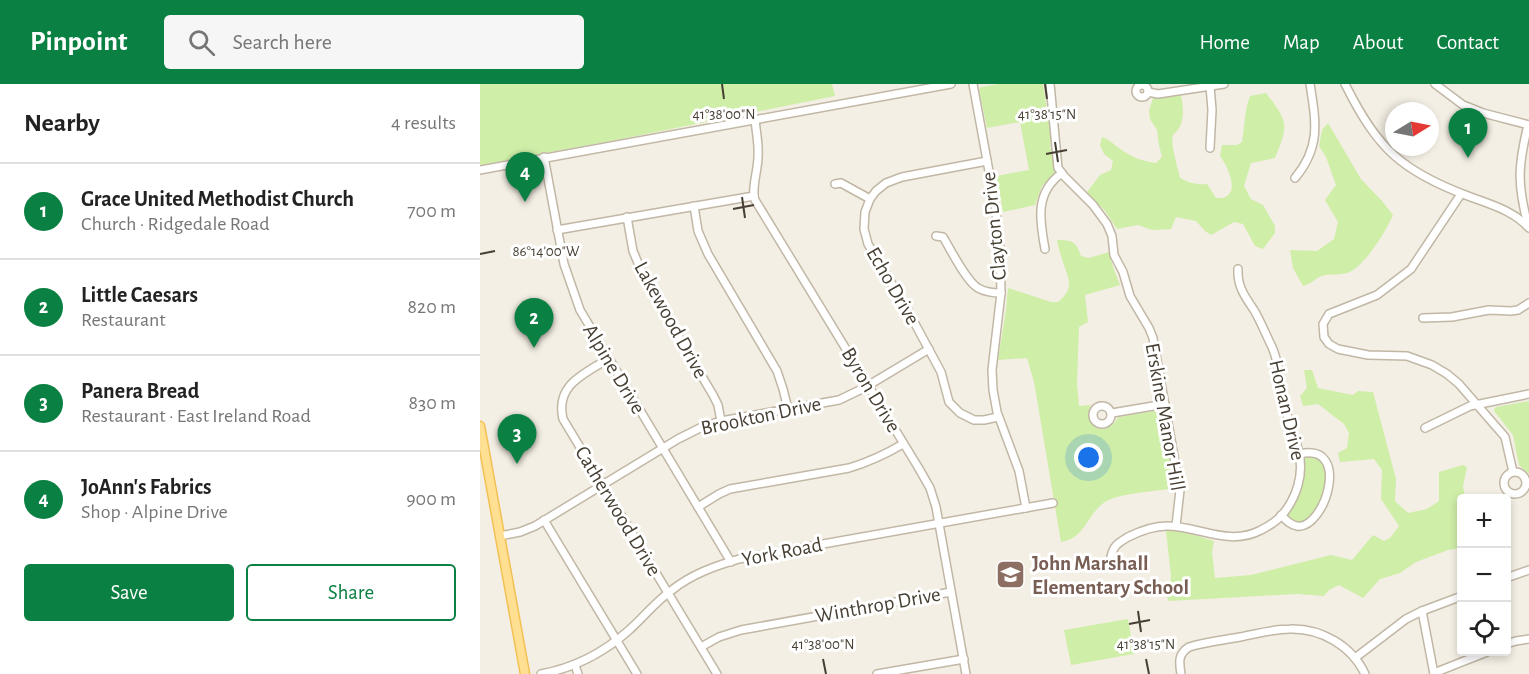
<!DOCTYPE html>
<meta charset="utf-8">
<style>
:root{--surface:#fff;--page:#f6f6f6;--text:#222;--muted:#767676;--line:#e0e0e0;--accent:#0b8043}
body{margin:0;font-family:"Alegreya Sans",sans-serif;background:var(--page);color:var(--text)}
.controls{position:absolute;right:18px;bottom:18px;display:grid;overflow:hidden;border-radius:6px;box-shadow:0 3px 9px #0003}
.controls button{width:54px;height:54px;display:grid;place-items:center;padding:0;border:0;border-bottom:2px solid var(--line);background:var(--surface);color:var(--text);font:30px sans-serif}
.compass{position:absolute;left:905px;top:18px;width:54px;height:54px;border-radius:50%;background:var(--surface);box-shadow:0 3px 9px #0003;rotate:80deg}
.you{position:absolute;left:609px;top:374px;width:21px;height:21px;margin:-15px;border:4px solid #fff;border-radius:50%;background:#1a73e8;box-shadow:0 0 0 9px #1a73e833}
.badge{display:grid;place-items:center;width:39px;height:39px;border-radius:50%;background:var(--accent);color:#fff;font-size:20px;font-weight:700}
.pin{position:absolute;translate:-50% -50px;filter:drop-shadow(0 2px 3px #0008)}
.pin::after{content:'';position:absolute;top:32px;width:21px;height:18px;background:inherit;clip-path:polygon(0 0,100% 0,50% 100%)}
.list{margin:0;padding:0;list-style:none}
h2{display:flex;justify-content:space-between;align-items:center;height:78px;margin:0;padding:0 24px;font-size:26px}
h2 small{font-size:20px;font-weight:400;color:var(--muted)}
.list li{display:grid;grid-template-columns:39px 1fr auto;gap:18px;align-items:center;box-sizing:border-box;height:96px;padding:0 24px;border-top:2px solid var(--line)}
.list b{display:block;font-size:22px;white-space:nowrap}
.list p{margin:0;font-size:20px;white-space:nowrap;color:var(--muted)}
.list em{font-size:20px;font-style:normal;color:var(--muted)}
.actions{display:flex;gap:12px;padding:18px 24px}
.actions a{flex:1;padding:14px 0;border:2px solid var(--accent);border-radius:6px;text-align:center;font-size:21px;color:var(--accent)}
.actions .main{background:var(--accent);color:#fff}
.icon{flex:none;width:33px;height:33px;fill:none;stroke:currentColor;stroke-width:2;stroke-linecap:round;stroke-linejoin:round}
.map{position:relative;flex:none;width:1049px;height:590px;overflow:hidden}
header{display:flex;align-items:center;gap:36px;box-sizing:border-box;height:84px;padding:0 30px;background:var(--accent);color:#fff}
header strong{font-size:28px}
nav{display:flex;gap:33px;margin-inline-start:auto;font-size:21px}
.search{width:420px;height:54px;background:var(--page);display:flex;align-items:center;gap:15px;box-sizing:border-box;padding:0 21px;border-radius:6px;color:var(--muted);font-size:22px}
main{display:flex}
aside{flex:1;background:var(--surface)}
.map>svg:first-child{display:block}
.green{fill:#cfeea7}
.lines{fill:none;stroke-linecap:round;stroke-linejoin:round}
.minor-casing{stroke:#c1b7a5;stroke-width:10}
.major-casing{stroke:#f2c155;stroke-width:11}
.minor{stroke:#fff;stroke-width:7}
.major{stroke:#ffdf92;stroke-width:8}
.ticks{fill:none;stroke:#473f33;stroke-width:2}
.labels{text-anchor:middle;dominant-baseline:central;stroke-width:6;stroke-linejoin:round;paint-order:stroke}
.street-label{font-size:21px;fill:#473f33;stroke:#fff}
.education-label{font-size:21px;font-weight:bold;fill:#785e54;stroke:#fff;text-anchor:start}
.ticks-label{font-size:15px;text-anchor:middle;fill:#473f33;stroke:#fff;stroke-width:6;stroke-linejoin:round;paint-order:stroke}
</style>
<header>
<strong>Pinpoint</strong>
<div class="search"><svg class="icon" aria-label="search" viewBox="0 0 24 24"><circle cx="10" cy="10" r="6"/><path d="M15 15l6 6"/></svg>Search here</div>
<nav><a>Home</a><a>Map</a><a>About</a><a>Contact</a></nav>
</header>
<main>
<aside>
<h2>Nearby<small>4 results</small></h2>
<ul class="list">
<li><span class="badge">1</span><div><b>Grace United Methodist Church</b><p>Church · Ridgedale Road</p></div><em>700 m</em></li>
<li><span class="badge">2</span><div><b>Little Caesars</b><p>Restaurant</p></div><em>820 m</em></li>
<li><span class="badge">3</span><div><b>Panera Bread</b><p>Restaurant · East Ireland Road</p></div><em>830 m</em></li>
<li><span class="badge">4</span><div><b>JoAnn's Fabrics</b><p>Shop · Alpine Drive</p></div><em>900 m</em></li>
</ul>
<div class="actions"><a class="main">Save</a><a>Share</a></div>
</aside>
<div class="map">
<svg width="1049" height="590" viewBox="0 0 1049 590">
<rect width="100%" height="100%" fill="#f4efe4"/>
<g class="green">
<path d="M0,0H352L355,12L136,56L0,81Z"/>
<path d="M519,0H563L571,53L570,63L572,68L575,90L562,102L555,121L523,128L516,92L549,86L540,38L507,44L499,6L501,3Z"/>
<path d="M786,9C808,38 809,40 795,74L771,79L764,102L771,115L783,121L795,142V149L783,165L775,162L763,140L754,138L731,151L725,147L716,137L696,133L691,145L672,146L658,141L637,145L625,127L607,108L620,91L631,86L633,77L624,70L620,61L622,53C629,55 633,60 639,64C651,73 661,77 676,79L682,73L679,61L677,46L670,35L669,27L673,14L701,11C703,22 705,34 699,44C698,47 694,49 693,51C690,60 698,84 700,94C709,99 717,101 727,100L736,114C763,116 749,84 740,72L742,61H757L762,58C765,42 764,27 770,12Z"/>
<path d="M848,39L881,95L902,117L913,131C906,147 884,184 867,189C858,192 848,189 839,193C834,196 830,200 823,202L813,184L810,166L837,167L854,155L858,138L845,116L856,101L846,73L839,62L842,46Z"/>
<path d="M577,156C592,156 596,157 601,172L609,174L629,168L633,183L640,201L605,211L608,238L599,243L597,300L599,322L611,321C604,334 614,351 629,343C634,341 636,336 639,333L680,326L696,404C678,407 639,409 625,418C606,431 606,454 581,458L554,298L547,274L518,276L526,226L528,204L571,218H578C596,203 588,195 582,175C580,169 578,162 577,156Z"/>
<path d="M824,286H832L838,304L873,311L878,307L893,308L916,395L915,417L928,429L947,425L959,417V388L983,381L987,383L983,402L985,414H982L981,464L968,466L936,478L920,489L900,495L883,514L859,501L849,506L844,512L817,510L689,517L685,510L690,502L691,492L686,447H701L734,457L732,468L735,494L771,491L851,471L872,476L893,451L904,457L910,454L919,442L901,415L902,386L894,375L860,378L858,369L867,364L869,349L864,340L838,320L823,322L820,312L827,304Z"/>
<path d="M1049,317V390L1039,381L1033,351L1014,327V325L1016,323Z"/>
<path d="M826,372L840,374C842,378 845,382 846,387C848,402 838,439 818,439C816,439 811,437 809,436L807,433L818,412L822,401L824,374Z"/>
<path d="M648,535L654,570L591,581L584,546Z"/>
</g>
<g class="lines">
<defs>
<g id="minor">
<path d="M493,0L515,120L520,165L521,209L512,286L513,306L517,328L539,387L546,424"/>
<path d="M570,0L578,84L584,92L613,121L627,140L632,152L634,171L643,188L650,212L669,244L673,254L700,406L696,442"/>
<path d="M865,0C897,64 921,87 988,112C1009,120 1033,126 1049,144"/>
<path d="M955,0L983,21L1003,29L1049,41"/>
<circle cx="662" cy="7" r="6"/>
<path d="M730,2L732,26L730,64"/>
<path d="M668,8L678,10L744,0"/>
<path d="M275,35C276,48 279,60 278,73C278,86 271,105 275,116L438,383L450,404L456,423L486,590"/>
<path d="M1048,41C1038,82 1037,100 1048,141"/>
<path d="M64,73L84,180L100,226L251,478"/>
<path d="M507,77L422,93L406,99L396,107L390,115L385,128L384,145L388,160L427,225L461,288L469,318L480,329L494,336H504L518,333"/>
<path d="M0,86L471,0"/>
<path d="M815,94C841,63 836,38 830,0"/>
<path d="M355,100L361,99L390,115"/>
<path d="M981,110L931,185L897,211L849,230L843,240L844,253L849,260L858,265L888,271L927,272L952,281L967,290L979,300L1025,353L1033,388"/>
<path d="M214,122L218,147L228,170L297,287L303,305L308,325"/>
<path d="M147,133L153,167L166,198L233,311L238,321L241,337"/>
<path d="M77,146L274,112"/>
<path d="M456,152L463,153C471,166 486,197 498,204C505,208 513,209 521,209"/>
<path d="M565,165C560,137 554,109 582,89"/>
<path d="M943,234L972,233L1009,226L1031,227L1038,226L1049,219"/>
<path d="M128,275C104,290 75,301 83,335L237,590"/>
<circle cx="622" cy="331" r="9"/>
<path d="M632,329L685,320"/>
<path d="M945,344L990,322L1049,310"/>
<circle cx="1035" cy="399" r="11"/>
<path d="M218,423L239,410L250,405L369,384C389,378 406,370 423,360"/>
<path d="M801,431C806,436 810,441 817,442C845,446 872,358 820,370"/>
<path d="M64,436L157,590"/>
<path d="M20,452L40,448L55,442L198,355L222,343L241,337L359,316L384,304L449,265"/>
<path d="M631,473C633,462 638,459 648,453C660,447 672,442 687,442C719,442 749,463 781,446C789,442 797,437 803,430C816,414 824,391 819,370C816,353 808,338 805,322C801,303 800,281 792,263C786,251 781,238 774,226C765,213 757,202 758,185"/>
<path d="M1026,494L1049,486"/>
<path d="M942,527L954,590"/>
<path d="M1026,560L1036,557L1049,555"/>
<path d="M221,563L239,553L261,546L471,508"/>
<path d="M875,574L926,535L942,527L982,512"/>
<path d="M95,581L98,590"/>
<path d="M954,589L1007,568"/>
<path d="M61,590C94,584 123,569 148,547C163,534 175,518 192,506C212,490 235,482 259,475L573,419"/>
<path d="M397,590L484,575"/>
<path d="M701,590C699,578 698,570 709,563C725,558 743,556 760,553C776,550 793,545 810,545C841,544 872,562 885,590"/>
</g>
<path id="major" d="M0,342L45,590"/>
</defs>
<use href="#minor" class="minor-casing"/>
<use href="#major" class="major-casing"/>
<use href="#minor" class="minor"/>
<use href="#major" class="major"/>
</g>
<path class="ticks" d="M242,0L244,15M565,0L567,15M575,58L578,78M566,70L587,66M262,113L265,134M253,125L274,121M0,170L15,167M658,527L661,548M649,540L670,536M343,575L346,590M666,575L669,590"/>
<defs>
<symbol id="school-square" viewBox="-11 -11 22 22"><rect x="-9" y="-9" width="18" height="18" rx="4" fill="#8d6e63" stroke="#fff"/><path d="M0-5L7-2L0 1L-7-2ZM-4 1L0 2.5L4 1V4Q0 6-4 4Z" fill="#fff"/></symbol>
</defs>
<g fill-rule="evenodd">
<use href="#school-square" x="514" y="474" width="33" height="33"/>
</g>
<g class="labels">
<g class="street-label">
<text transform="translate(514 142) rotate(-96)">Clayton Drive</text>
<text transform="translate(413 202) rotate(60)">Echo Drive</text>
<text transform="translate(191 236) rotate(61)">Lakewood Drive</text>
<text transform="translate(134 285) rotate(59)">Alpine Drive</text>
<text transform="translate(391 306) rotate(59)">Byron Drive</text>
<text transform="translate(807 326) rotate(77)">Honan Drive</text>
<text transform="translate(281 332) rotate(-12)">Brookton Drive</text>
<text transform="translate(685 333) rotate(80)">Erskine Manor Hill</text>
<text transform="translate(138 427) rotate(59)">Catherwood Drive</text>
<text transform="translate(302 468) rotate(-11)">York Road</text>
<text transform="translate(398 521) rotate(-10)">Winthrop Drive</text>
</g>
<g class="education-label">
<text x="552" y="479">John Marshall<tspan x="552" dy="24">Elementary School</tspan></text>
</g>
</g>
<g class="ticks-label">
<text x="244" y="35">41°38'00"N</text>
<text x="567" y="35">41°38'15"N</text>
<text x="66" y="172">86°14'00"W</text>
<text x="343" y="565">41°38'00"N</text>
<text x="666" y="565">41°38'15"N</text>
</g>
</svg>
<div class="controls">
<button>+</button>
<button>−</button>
<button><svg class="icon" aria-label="locate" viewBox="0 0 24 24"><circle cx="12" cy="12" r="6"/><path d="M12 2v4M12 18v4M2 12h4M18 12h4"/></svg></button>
</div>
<svg class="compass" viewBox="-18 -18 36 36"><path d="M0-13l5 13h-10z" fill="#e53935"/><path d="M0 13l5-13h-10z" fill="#767676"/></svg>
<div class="you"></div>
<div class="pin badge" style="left:988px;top:74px">1</div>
<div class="pin badge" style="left:54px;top:264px">2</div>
<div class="pin badge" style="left:37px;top:380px">3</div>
<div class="pin badge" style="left:45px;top:118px">4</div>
</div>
</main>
